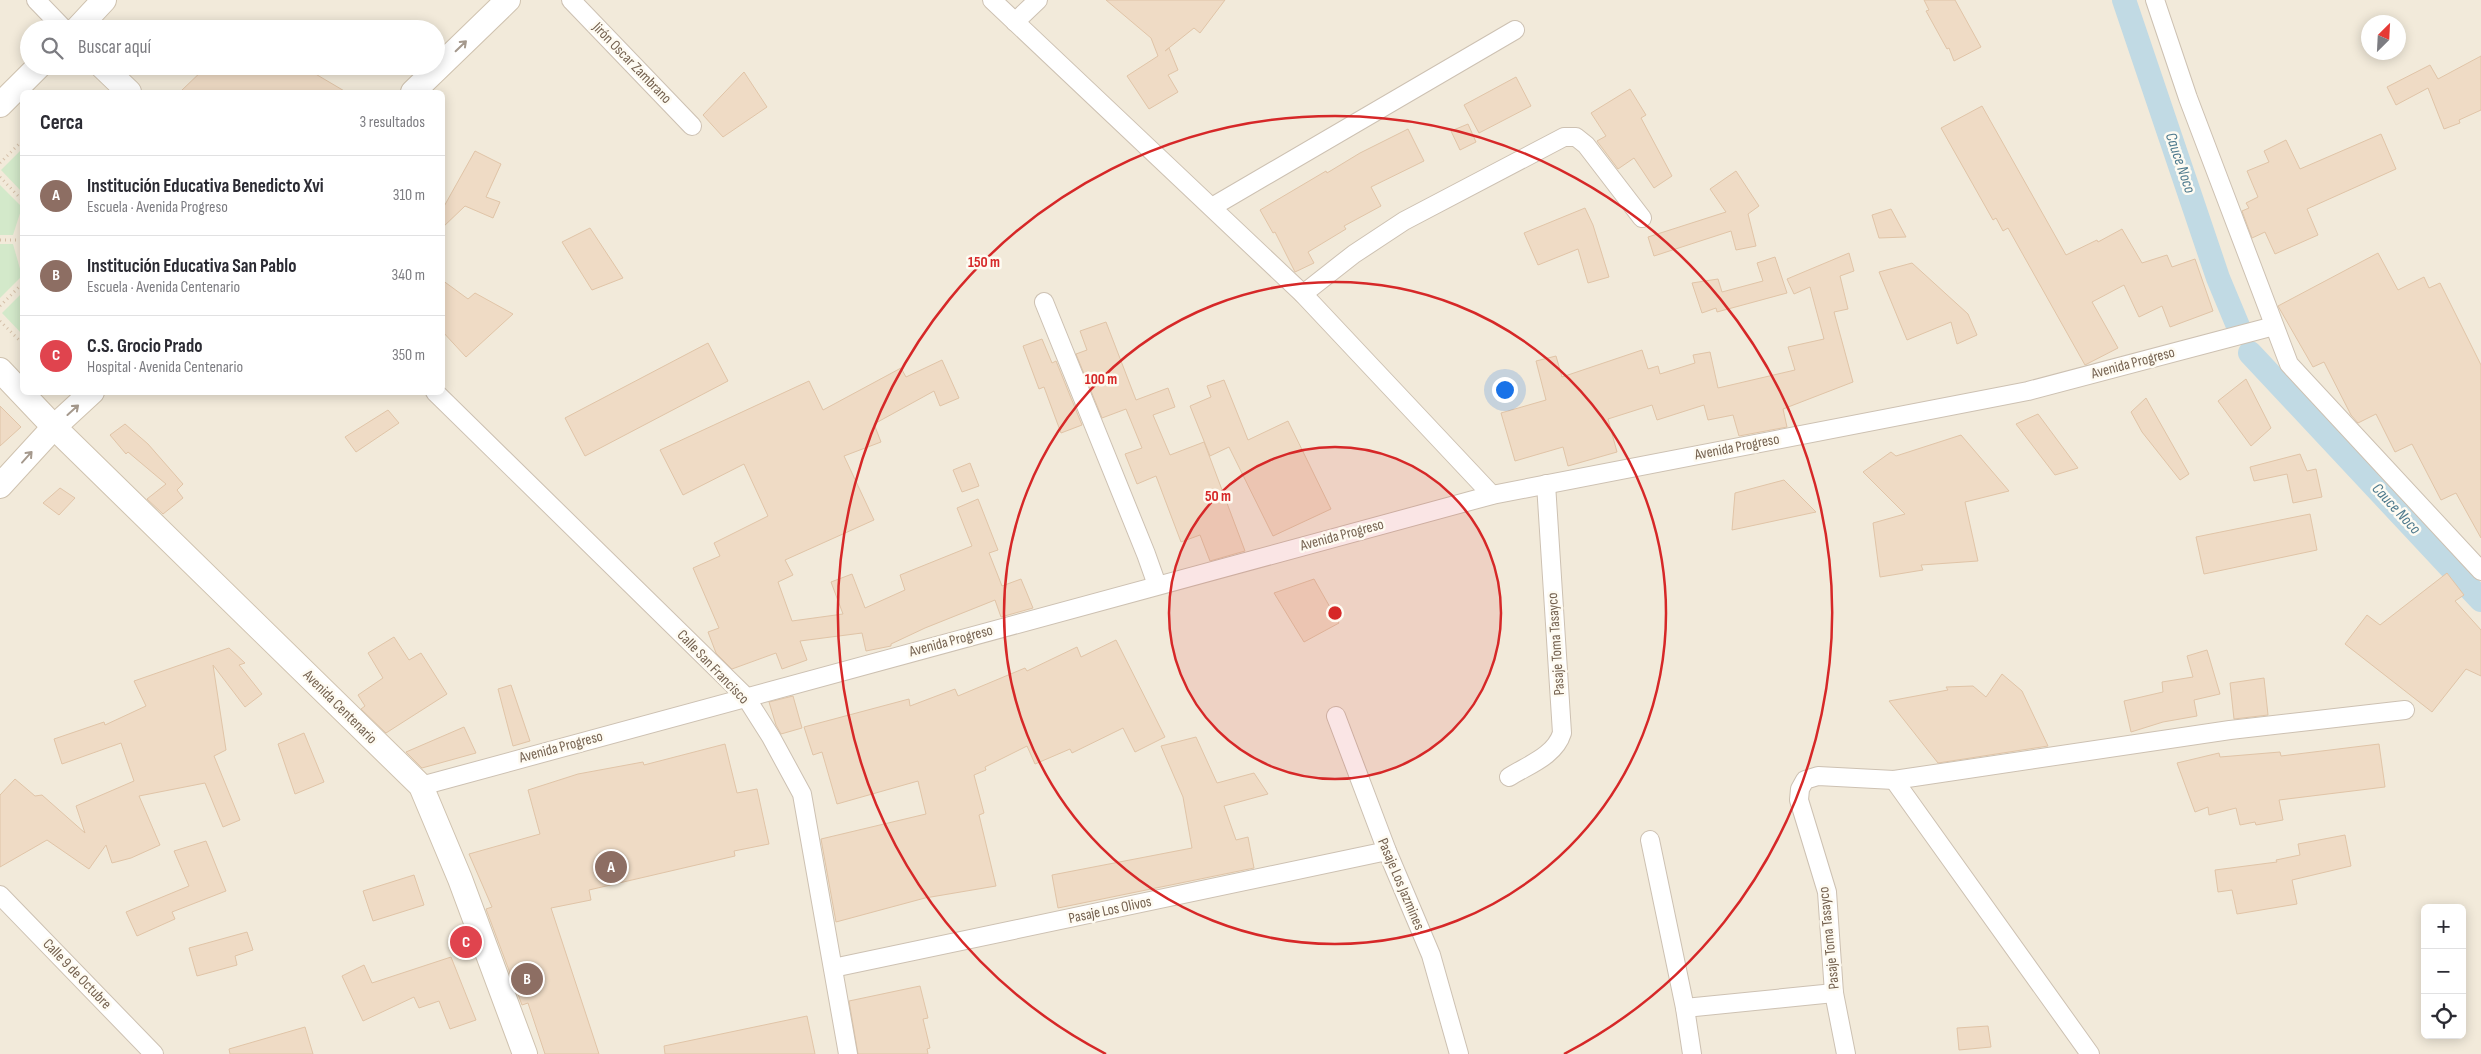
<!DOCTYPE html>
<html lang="es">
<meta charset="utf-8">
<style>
:root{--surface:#fff;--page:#f2f2f3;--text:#2b2b33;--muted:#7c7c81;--line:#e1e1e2;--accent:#7a5545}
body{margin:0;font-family:"Sofia Sans Condensed",sans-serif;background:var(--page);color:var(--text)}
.controls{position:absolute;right:15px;bottom:15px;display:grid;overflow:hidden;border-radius:8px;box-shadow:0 2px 12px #0003}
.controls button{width:45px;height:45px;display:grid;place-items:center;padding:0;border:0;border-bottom:1px solid var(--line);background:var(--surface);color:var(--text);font:25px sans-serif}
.compass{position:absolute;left:2361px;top:15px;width:45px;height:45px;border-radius:50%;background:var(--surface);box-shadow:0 2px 12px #0003;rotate:24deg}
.you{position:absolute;left:1504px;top:389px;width:18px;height:18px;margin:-12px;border:4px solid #fff;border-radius:50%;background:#1a73e8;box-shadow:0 0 0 8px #1a73e833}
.badge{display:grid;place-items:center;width:32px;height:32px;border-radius:50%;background:var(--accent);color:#fff;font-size:16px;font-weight:700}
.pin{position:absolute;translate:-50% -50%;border:2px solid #fff;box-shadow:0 1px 5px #0006}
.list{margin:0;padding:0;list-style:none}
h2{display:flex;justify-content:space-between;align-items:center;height:65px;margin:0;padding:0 20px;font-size:21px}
h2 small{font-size:16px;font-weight:400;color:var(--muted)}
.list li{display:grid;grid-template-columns:32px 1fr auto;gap:15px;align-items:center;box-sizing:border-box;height:80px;padding:0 20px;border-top:1px solid var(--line)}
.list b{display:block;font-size:19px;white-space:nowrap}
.list p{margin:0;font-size:16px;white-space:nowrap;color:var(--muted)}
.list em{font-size:16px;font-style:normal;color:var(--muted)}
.icon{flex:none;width:28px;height:28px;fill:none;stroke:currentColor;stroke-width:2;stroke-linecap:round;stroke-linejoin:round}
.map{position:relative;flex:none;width:2481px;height:1054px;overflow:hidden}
.search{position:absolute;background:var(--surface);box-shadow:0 2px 12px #0003;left:20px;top:20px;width:425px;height:55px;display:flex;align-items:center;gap:12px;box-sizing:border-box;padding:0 18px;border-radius:28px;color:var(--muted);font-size:19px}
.panel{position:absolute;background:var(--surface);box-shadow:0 2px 12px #0003;left:20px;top:90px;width:425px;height:305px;border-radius:8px}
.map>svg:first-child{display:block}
.residential{fill:#f2eada;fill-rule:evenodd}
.green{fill:#d3e9ca}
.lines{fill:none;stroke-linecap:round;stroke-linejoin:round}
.canal{stroke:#c1dae4;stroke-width:24}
.building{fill:#efdbc5;stroke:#e0c4a7}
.street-casing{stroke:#cdc1b2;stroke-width:20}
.secondary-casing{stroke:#cfc2af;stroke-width:26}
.path{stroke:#d4bfa8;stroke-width:3;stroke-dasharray:1 4;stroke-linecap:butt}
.street{stroke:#fff;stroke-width:18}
.secondary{stroke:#fff;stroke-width:24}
.oneway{stroke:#a5998d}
.ring{fill:none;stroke:#d62828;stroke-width:2.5}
.labels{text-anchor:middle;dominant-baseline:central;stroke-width:5;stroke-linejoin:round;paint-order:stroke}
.street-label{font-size:15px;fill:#756250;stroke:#fefbf2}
.water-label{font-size:16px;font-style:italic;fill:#4e7a8d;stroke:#fefbf2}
.centre{fill:#d62828;stroke:#fefbf2;stroke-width:2.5}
.ring-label{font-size:15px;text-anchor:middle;font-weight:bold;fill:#d62828;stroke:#fefbf2;stroke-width:5;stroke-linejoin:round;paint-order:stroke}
</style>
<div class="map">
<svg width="2481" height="1054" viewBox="0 0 2481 1054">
<rect width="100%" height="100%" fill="#fbf7eb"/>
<path class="residential" d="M0,0H2481V1054H0ZM2368,22H2398V52H2368ZM29,29H436V66H29ZM22,92H442V392H22ZM2425,908H2462V1035H2425Z"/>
<g class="green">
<path d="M22,149V192L1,170Z"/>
<path d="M0,185L22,207L13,235H0Z"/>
<path d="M0,244H13L22,276L0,298Z"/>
<path d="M22,293V334L2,313Z"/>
</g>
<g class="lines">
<g class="canal">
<path d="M2124,0L2218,278L2238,326"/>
<path d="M2250,353L2481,600"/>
</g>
</g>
<g class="building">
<path d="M1106,0H1225L1200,33L1194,28L1165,51L1169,48L1178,70L1168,75L1178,92L1149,109L1127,76L1158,56L1151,38Z"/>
<path d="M1924,0H1955L1981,47L1954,61L1949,48L1947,49L1926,11L1929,10Z"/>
<path d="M2481,56V110L2459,120L2460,123L2444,129L2428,88L2396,105L2387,87L2430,65L2438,79Z"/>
<path d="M207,66H302L346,92H180Z"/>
<path d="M744,72L767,107L723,137L703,115Z"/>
<path d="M1516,77L1531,106L1479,133L1464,105Z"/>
<path d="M1630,89L1646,115L1641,118L1672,176L1654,188L1634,158L1618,169L1597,141L1606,136L1591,113Z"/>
<path d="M1982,106L2066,255L2097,240L2098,242L2122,229L2142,263L2167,255L2172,267L2195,259L2213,311L2170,327L2162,306L2139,317L2124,285L2092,302L2118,348L2085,365L2008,228L2003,231L1996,218L1993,220L1941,128Z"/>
<path d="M1468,124L1476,142L1460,150L1451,131Z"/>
<path d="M1408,129L1424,161L1371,187L1381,206L1344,226L1346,229L1308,252L1314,263L1295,272L1275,232L1273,233L1260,210L1326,171L1327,173L1360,153Z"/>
<path d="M2381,134L2396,169L2307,209L2318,235L2275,254L2265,232L2252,238L2242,211L2249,208L2246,203L2258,197L2247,171L2269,162L2264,151L2286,140L2300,169Z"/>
<path d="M475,151L501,164L486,197L500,202L493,218L465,206L442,228V210Z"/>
<path d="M1736,171L1759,206L1748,214L1756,246L1736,250L1731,231L1654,256L1648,237L1726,212L1710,189Z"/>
<path d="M1585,208L1593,225L1609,277L1588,283L1578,249L1538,265L1524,233Z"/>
<path d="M1891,209L1906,237L1879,238L1872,215Z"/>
<path d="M590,228L623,278L592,290L562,242Z"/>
<path d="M1849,253L1854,271L1840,276L1848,309L1834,312L1853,382L1783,409L1787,427L1739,436L1733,415L1708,420L1704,405L1657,420L1652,405L1608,419L1617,452L1568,466L1563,447L1515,461L1501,413L1546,400L1536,361L1556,356L1562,377L1642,350L1648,369L1658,366L1660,374L1695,363L1693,355L1710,352L1718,388L1795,370L1788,347L1824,339L1810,287L1794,294L1787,279Z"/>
<path d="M2378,253L2398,290L2424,277L2429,288L2440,283L2481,365V538L2456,493L2441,500L2412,444L2395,452L2376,414L2358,423L2351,415L2324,362L2313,367L2278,306Z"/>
<path d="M1775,257L1787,293L1717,312L1716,308L1702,313L1692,283L1718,279L1722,292L1763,281L1757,263Z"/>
<path d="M1912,263L1968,314L1977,335L1957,344L1951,322L1907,340L1879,272Z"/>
<path d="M442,280L468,299L475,293L513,314L466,357L442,331Z"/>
<path d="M1106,322L1136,400L1168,388L1175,407L1153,415L1170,455L1204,442L1245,551L1210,561L1200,535L1181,542L1156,476L1137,484L1125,454L1142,448L1126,409L1102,418L1076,354L1087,350L1080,331Z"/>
<path d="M1042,339L1052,363L1056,361L1082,425L1061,433L1044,387L1039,389L1023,346Z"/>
<path d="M708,343L728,381L585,456L565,418Z"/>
<path d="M942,360L959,398L940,406L934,391L874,424L881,442L844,456L874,520L785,560L793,575L778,582L792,621L843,614L831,582L852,574L865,608L905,590L900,575L972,546L957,508L978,499L998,550L989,553L1002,586L1021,579L1033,608L1001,617L995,600L925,628L891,644V646L866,651L862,633L800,641L807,660L782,669L776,653L732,669L716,653L708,632L719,628L693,568L720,556L714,543L768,516L744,464L683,495L660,450L809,381L823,410L901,368L906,377Z"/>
<path d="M2246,379L2271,428L2251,446L2218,401Z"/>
<path d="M1224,380L1248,440L1288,421L1331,509L1273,536L1229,447L1210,456L1190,406L1211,397L1207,386Z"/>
<path d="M2146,398L2189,474L2180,480L2142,432L2131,412Z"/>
<path d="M0,406L21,427L0,446Z"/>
<path d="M388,410L399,423L356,452L345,437Z"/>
<path d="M2038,414L2078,468L2055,475L2016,424Z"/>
<path d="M125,424L148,444L183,484L177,490L183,498L163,514L147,499L166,484L128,452L126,454L110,435Z"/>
<path d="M1961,435L2009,491L1965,502L1978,561L1921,565L1923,570L1880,577L1873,523L1905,514L1863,472L1891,452L1896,456Z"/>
<path d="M2300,454L2307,471L2316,469L2322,497L2293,503L2287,474L2254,481L2250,467Z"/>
<path d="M970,463L979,486L962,492L953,470Z"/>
<path d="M1784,480L1816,512L1732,530L1735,493Z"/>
<path d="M60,488L75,498L59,515L43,503Z"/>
<path d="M2310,514L2317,550L2204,574L2196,537Z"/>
<path d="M2447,573L2464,595L2455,601L2481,630V676L2466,669L2432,712L2345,644L2367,615L2380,625Z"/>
<path d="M1314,579L1339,623L1304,642L1274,593Z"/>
<path d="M394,637L409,660L421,653L447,694L386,733L361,709L365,706L358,695L383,678L368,653Z"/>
<path d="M1116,640L1165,737L1135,752L1123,728L1072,753L1070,749L1035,764L1027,746L985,767L986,770L974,775L984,813L979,815L996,886L925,898L836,922L821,839L926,814L918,781L837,804L822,752L813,755L804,727L909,699L910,706L955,689L958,696L1025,668L1027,671L1077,647L1081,657Z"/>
<path d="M229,648L245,663L239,665L262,694L245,707L213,665L226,750L214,756L240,820L223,827L205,783L139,796L160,845L131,858L112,863L106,845L89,869L47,840L0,867V795L15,779L35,796L42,795L85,833L76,806L134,781L121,743L62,764L54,739L104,722L105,725L146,706L134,681Z"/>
<path d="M2207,650L2220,694L2194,700L2197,716L2163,722L2131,732L2124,701L2163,692L2162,682L2193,677L2187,656Z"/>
<path d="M2002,674L2022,691L2048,746L1938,763L1889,701L1948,690L1946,687L1973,686L1986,697Z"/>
<path d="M2264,678L2268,715L2234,719L2230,683Z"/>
<path d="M511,685L530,741L513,746L498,689Z"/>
<path d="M793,696L802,728L781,734L776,725L769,702Z"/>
<path d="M464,727L476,753L422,768L406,752Z"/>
<path d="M304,733L324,782L295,794L278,744Z"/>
<path d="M1196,737L1217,783L1254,773L1268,794L1224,806L1236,840L1248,837L1254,868L1058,908L1052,875L1192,848L1183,797L1161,746Z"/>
<path d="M725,744L737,793L757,789L769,844L734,851L735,856L589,890L591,900L551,908L599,1054H545L528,1003L522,1005L486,909L492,907L469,854L540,834L528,790L578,774L643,762L644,765Z"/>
<path d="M2379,744L2385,787L2279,800L2283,820L2256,825L2255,822L2240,825L2236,808L2209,815L2208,807L2195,812L2177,763L2219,753L2220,757L2280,752L2281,756Z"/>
<path d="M2345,835L2351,866L2292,880L2297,904L2237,914L2232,890L2218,892L2215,870L2277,862L2276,860L2300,855L2298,844Z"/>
<path d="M206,841L226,891L172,912L175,919L137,936L126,912L189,886L174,851Z"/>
<path d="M414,875L424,905L373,921L363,891Z"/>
<path d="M247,932L253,950L235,956L237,965L197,976L189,948Z"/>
<path d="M451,957L476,1020L450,1029L439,1001L419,1008L414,997L363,1021L342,976L364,965L372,983Z"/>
<path d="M920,986L928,1018L923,1019L930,1048L927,1049L928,1054H858L849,1001Z"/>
<path d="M807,1016L815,1054H665L664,1046Z"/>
<path d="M1988,1026L1991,1047L1959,1050L1957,1028Z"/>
<path d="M305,1027L313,1054H230L229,1049Z"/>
</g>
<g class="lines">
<defs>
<g id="street">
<path d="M36,0L64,29"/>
<path d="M571,0L692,126"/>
<path d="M992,0L1303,294L1492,495"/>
<path d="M2155,0L2188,98L2289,364L2481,571"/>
<path d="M1015,22L1038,0"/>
<path d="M1212,207L1515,30"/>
<path d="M1303,294L1354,254L1404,221L1564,137H1576L1586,145L1642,218"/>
<path d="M1044,302L1146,554L1157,585"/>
<path d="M435,392L745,696L771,737L802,794L848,1054"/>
<path d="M1336,716L1387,851L1431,955L1459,1054"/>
<path d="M1509,777C1528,765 1555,756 1562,733L1546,484"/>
<path d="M1894,780L2090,1054"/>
<path d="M421,786L1492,495L2028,391L2274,326"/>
<path d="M1650,840L1685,1008L1692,1054"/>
<path d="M0,895L154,1054"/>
<path d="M833,968L1387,851"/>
<path d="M1685,1008L1834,993"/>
<path d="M1846,1054L1834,993L1827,892L1799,800L1800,789L1805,780L1818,776L1894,780L2230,730L2405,710"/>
</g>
<g id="secondary">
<path d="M77,29L104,0"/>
<path d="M102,66L129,92"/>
<path d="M413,92L508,0"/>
<path d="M0,105L39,66"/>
<path d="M0,370L54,427L421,786L460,879L525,1054"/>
<path d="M0,486L54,427L92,392"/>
</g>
</defs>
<use href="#street" class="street-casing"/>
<use href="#secondary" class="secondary-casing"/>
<g class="path">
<path d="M0,163L22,141"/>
<path d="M0,177L22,200"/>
<path d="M0,240H22"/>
<path d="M0,306L22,284"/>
<path d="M0,321L22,343"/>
</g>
<use href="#street" class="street"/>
<use href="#secondary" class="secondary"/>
</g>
<defs><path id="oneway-shaft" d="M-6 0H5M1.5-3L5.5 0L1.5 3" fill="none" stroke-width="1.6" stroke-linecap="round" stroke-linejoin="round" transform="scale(1.25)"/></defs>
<g class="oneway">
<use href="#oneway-shaft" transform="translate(461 46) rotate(-44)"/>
<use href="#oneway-shaft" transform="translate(73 410) rotate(-42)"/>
<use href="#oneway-shaft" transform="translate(27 457) rotate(-48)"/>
</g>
<circle cx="1335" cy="613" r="166" fill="#d62828" fill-opacity=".12"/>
<g class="ring">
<circle cx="1335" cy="613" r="166"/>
<circle cx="1335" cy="613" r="331"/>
<path d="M1106 1054A497 497 0 1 1 1564 1054"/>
</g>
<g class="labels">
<g class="street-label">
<text transform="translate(632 63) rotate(46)">Jirón Oscar Zambrano</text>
<text transform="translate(2133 363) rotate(-15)">Avenida Progreso</text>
<text transform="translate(1737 447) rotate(-11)">Avenida Progreso</text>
<text transform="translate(1342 535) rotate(-15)">Avenida Progreso</text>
<text transform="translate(951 641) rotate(-15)">Avenida Progreso</text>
<text transform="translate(1556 644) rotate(-94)">Pasaje Toma Tasayco</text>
<text transform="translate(713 667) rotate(46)">Calle San Francisco</text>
<text transform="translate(340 707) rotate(45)">Avenida Centenario</text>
<text transform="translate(561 747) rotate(-15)">Avenida Progreso</text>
<text transform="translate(1401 884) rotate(67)">Pasaje Los Jazmines</text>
<text transform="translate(1110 910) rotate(-12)">Pasaje Los Olivos</text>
<text transform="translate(1829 938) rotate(-96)">Pasaje Toma Tasayco</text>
<text transform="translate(77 974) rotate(46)">Calle 9 de Octubre</text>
</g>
<g class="water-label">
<text transform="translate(2180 163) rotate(71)">Cauce Noco</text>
<text transform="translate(2396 509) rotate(47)">Cauce Noco</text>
</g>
</g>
<circle cx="1335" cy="613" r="8" class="centre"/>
<g class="ring-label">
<text x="984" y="267">150 m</text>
<text x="1101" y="384">100 m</text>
<text x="1218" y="501">50 m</text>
</g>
</svg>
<div class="controls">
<button>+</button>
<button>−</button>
<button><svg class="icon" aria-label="locate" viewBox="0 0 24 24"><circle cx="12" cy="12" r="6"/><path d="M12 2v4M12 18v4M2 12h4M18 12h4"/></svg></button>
</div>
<svg class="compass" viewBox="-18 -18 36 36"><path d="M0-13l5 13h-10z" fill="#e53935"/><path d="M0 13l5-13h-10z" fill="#7c7c81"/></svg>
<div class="you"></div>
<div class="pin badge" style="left:611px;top:867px;background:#8d6e63">A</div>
<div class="pin badge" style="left:527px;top:979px;background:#8d6e63">B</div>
<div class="pin badge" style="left:466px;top:942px;background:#e0444e">C</div>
<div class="search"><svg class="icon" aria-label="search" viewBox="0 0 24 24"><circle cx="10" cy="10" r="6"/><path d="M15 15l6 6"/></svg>Buscar aquí</div>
<section class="panel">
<h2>Cerca<small>3 resultados</small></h2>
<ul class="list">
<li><span class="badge" style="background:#8d6e63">A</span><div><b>Institución Educativa Benedicto Xvi</b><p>Escuela · Avenida Progreso</p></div><em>310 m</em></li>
<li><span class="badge" style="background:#8d6e63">B</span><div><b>Institución Educativa San Pablo</b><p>Escuela · Avenida Centenario</p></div><em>340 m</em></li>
<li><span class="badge" style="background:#e0444e">C</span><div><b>C.S. Grocio Prado</b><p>Hospital · Avenida Centenario</p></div><em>350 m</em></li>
</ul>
</section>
</div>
